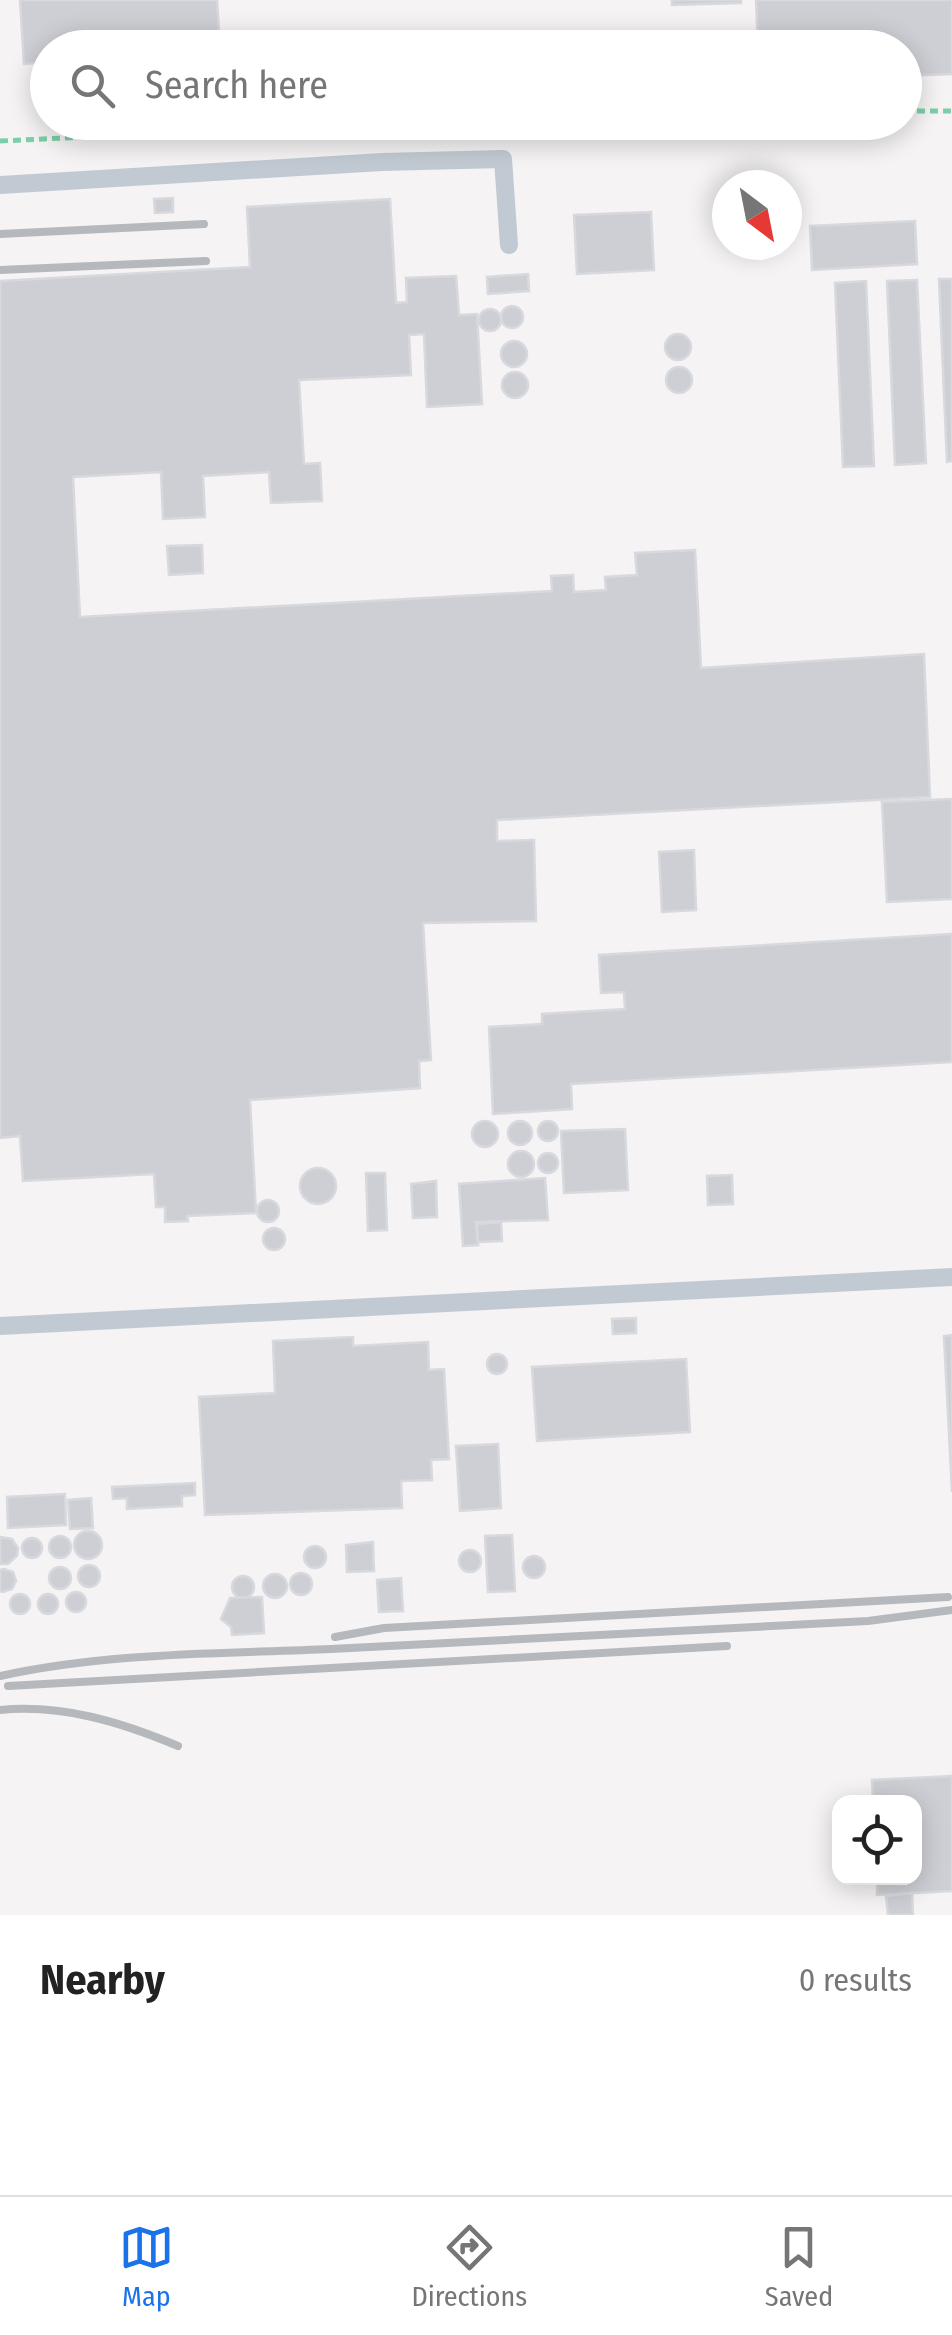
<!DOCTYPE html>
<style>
:root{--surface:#fff;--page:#f6f6f6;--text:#222;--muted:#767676;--line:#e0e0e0;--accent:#1a73e8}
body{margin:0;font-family:"Fira Sans Condensed",sans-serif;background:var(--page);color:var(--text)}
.controls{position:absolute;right:30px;bottom:30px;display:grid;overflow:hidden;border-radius:20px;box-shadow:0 5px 25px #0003}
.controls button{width:90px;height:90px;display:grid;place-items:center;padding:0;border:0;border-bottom:2px solid var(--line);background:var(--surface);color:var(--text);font:50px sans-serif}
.compass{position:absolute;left:712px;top:170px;width:90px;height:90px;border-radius:50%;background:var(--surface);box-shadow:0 5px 25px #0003;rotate:148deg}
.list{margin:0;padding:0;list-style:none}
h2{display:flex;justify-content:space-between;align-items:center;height:130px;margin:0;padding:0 40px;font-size:42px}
h2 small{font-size:32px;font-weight:400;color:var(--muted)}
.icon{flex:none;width:55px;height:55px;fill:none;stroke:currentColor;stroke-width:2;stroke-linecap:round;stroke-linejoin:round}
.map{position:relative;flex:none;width:952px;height:1915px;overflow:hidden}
.search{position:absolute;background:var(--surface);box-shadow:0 5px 25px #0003;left:30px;right:30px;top:30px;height:110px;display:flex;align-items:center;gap:25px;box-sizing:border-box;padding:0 35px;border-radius:55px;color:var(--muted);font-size:38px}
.sheet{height:280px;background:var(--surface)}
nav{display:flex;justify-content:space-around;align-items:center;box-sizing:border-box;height:140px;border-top:2px solid var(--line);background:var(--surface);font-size:28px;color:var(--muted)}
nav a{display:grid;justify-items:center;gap:5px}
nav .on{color:var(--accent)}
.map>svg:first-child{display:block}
.building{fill:#cdcfd5;stroke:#d7d9de;stroke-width:2.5}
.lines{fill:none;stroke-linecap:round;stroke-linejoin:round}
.path{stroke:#7ad0a6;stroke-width:5;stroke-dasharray:8 5;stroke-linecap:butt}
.lane{stroke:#c1cad2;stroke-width:18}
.rail{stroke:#b5b8bd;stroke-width:8}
</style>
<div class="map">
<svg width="952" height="1915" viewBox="0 0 952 1915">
<rect width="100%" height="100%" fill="#f5f3f3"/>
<g class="building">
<path d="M20,0H217L220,48H48V62L24,64Z"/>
<path d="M672,0H741V3L672,5Z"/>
<path d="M756,0H952V74L904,76V48H758Z"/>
<path d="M173,198V212L155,213L154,199Z"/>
<path d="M390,199L396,303L407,302L406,278L456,276L459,315L477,314L482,404L427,407L424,334L409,335L411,375L299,380L304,464L320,463L322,501L271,503L269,472L203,476L205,517L163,519L161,472L73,477L80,617L552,591L551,576L573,575L574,592L606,590L605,577L637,575L635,553L695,550L701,668L924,654L930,797L497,820V841L534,840L536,921L423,923L431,1060L419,1061L420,1088L250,1100L256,1213L187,1216L188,1221L165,1222V1207H156L154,1174L23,1181L20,1136L0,1138V281L250,267L247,207Z"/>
<path d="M651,212L654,270L577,274L574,215Z"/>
<path d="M915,221L917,264L812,270L810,226Z"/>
<path d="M528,274L529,291L488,294L487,277Z"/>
<path d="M939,279H952V461L947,462Z"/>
<path d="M917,280L926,463L895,465L887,281Z"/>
<path d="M866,281L874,466L843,467L835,283Z"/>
<circle cx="512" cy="317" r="11"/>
<circle cx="490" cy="320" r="11"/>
<circle cx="678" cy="347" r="13"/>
<circle cx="514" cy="354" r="13"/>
<circle cx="679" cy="380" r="13"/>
<circle cx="515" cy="385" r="13"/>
<path d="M202,545L203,573L169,575L167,546Z"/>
<path d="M952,799V899L887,902L882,802Z"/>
<path d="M694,850L696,910L662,912L659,852Z"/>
<path d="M952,934V1062L571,1084L572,1109L493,1114L489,1027L542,1024V1014L625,1009L624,992L601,993L599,955Z"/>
<circle cx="520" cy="1133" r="12"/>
<circle cx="485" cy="1134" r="13"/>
<circle cx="548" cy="1131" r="10"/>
<path d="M625,1129L628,1190L564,1193L561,1131Z"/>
<circle cx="521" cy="1164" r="13"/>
<circle cx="548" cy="1163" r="10"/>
<circle cx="318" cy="1186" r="18"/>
<path d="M366,1173H385L387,1230L368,1231Z"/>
<path d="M732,1175L733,1204L708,1205L707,1176Z"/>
<path d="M545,1178L548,1220L476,1222L478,1245L463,1246L459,1184Z"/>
<path d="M436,1181L437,1217L413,1218L411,1184Z"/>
<circle cx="268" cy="1211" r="11"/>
<path d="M501,1222L502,1241L478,1242L477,1224Z"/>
<circle cx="274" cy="1239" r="11"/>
<path d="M636,1318V1333L613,1334L612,1319Z"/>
<path d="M952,1335V1492L944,1336Z"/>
<path d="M353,1337V1346L428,1342L429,1370L444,1369L449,1459L431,1460L432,1480L401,1481L402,1508L205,1515L199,1397L275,1393L273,1341Z"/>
<circle cx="497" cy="1364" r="10"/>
<path d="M686,1359L690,1432L537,1441L532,1367Z"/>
<path d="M498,1444L501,1508L460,1511L456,1446Z"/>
<path d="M195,1483V1495L182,1496V1506L127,1509V1498L113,1499L112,1487Z"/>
<path d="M65,1494L66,1525L8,1528L7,1497Z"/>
<path d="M91,1498L93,1528L70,1529L68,1500Z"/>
<circle cx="88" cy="1545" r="14"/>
<path d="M512,1535L515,1591L488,1592L485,1536Z"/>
<circle cx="60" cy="1547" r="11"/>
<path d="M0,1537L12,1539L18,1548L17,1556L8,1564H0Z"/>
<circle cx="32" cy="1548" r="10"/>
<path d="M373,1542L374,1571L347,1572L346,1545Z"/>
<circle cx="315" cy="1557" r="11"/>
<circle cx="470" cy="1561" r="11"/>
<circle cx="534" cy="1567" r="11"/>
<circle cx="89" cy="1576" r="11"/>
<circle cx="60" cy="1578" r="11"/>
<path d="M4,1569L13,1572L16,1581L12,1589L3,1592L0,1591V1570Z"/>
<circle cx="301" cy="1584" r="11"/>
<circle cx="275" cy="1586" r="12"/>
<circle cx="243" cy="1587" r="11"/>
<path d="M401,1578L403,1611L379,1612L377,1580Z"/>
<circle cx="76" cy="1602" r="10"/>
<circle cx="48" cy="1604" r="10"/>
<circle cx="20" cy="1604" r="10"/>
<path d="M262,1597L264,1633L232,1635L231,1627L221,1619L230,1598Z"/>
<path d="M952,1776V1891L877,1895V1878H914V1802H873L872,1780Z"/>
<path d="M912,1893L913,1915H888L886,1896Z"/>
</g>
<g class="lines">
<g class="path">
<path d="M904,111H952"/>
<path d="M0,141L402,122"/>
</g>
<g class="lane">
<path d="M0,185L382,162L503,159L509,245"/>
<path d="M0,1326L952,1277"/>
</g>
<g class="rail">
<path d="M0,234L204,224"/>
<path d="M0,270L206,261"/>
<path d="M335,1637L384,1628L948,1597"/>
<path d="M0,1676C109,1652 220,1654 331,1649C510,1639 689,1630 868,1621L952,1610"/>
<path d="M8,1686L727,1646"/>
<path d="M0,1710C62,1704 121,1722 178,1746"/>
</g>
</g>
</svg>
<div class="controls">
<button><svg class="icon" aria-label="locate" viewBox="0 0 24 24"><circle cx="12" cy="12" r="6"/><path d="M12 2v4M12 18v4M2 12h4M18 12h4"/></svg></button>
</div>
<svg class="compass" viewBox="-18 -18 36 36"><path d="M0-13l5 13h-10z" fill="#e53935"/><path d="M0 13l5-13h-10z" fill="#767676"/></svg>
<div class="search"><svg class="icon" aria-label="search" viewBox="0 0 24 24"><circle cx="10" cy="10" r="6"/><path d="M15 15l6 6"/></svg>Search here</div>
</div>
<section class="sheet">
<h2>Nearby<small>0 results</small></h2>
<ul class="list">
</ul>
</section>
<nav>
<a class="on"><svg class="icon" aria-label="map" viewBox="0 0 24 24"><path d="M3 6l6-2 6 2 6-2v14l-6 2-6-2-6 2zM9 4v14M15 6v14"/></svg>Map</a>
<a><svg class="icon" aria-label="directions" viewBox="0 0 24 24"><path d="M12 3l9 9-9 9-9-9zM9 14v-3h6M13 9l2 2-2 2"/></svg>Directions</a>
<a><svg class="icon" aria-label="saved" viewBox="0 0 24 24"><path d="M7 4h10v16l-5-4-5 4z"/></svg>Saved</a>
</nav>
